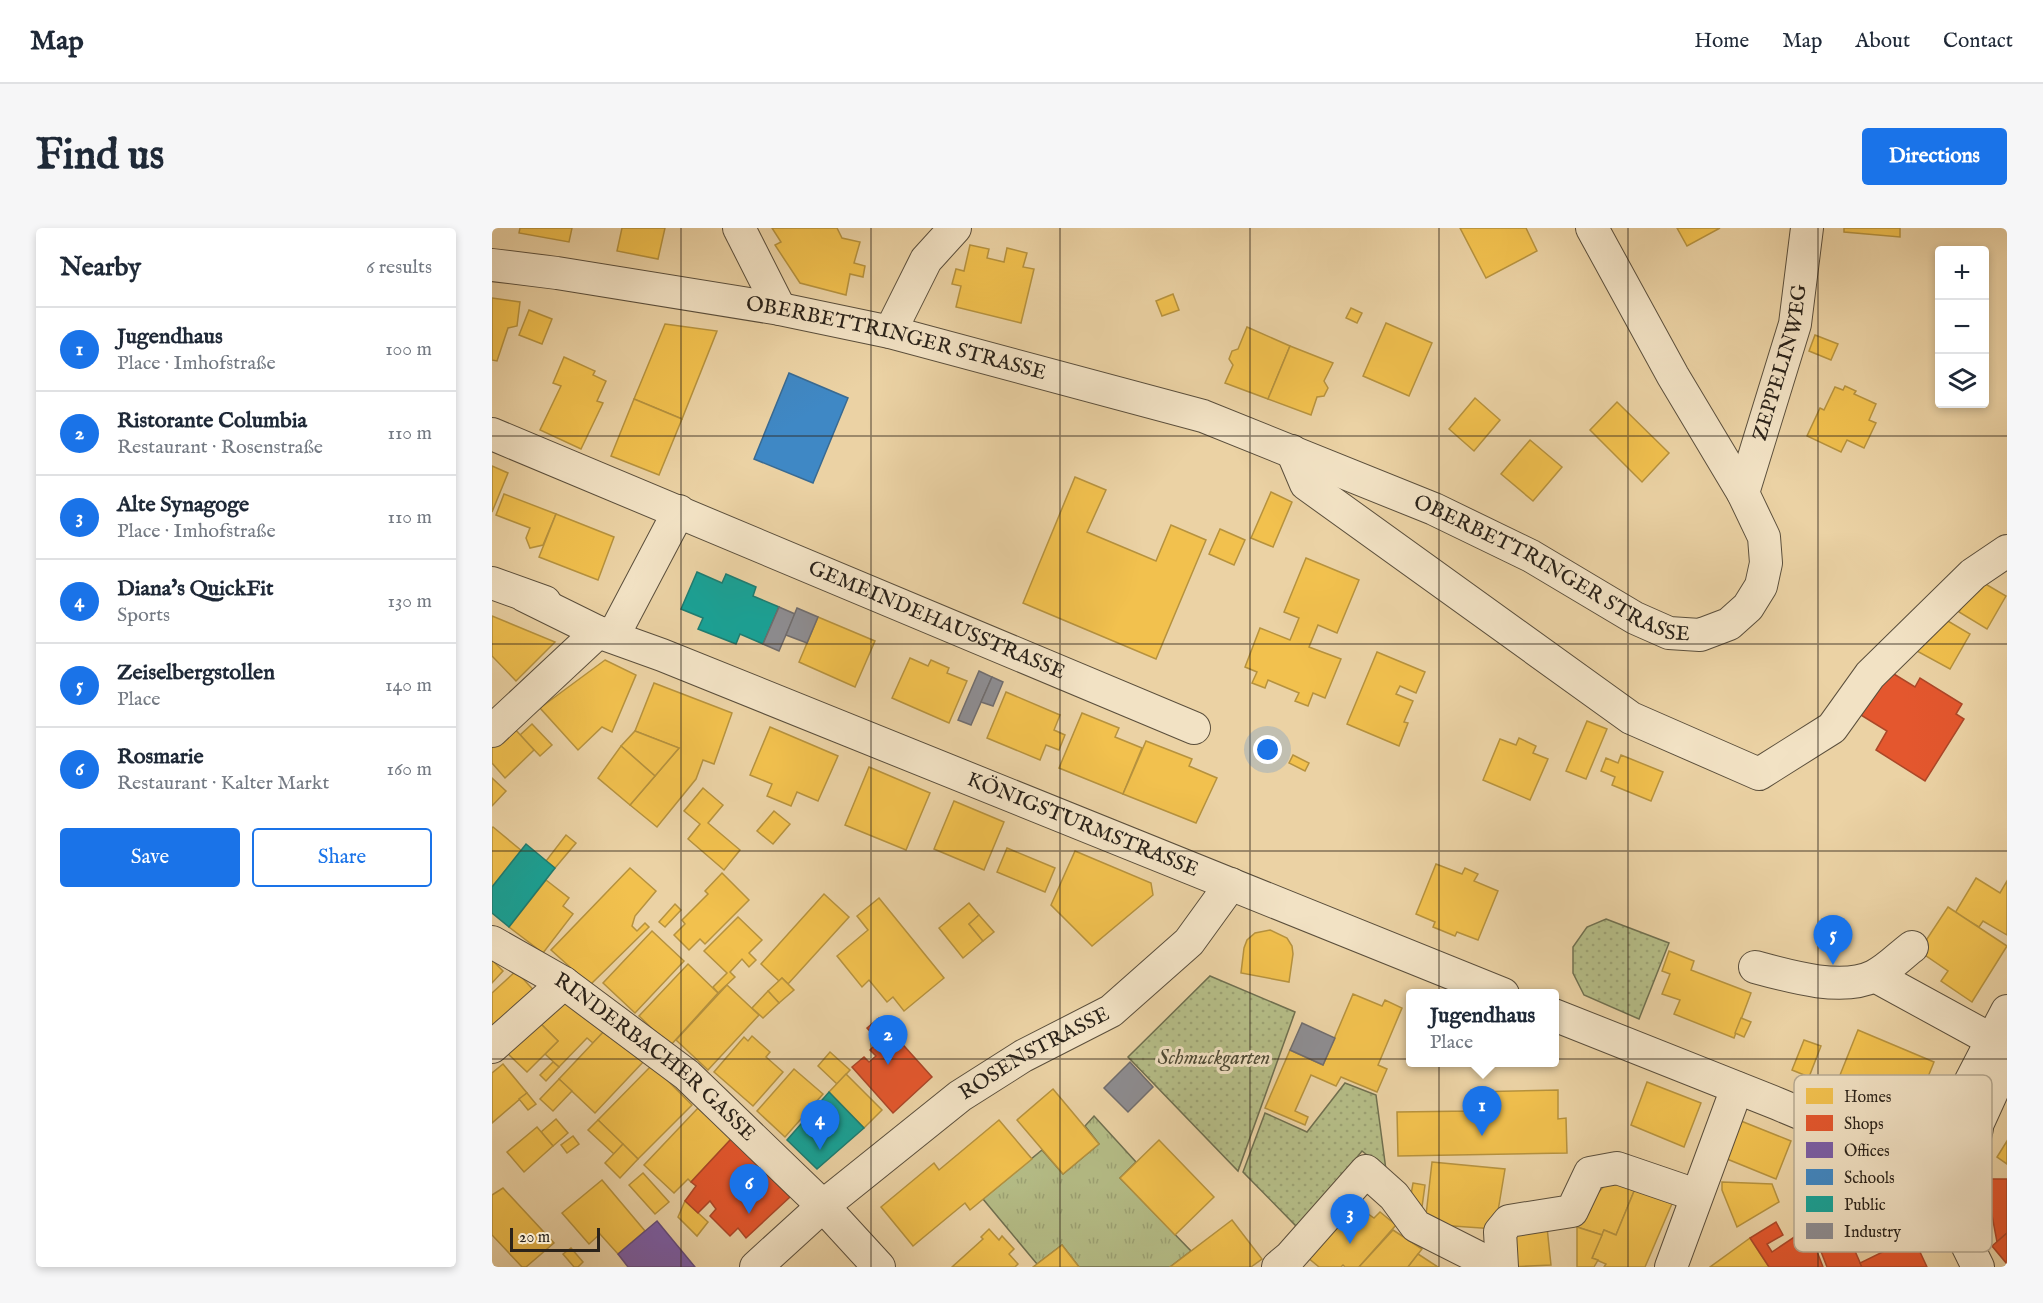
<!DOCTYPE html>
<meta charset="utf-8">
<style>
:root{--surface:#fff;--page:#f6f6f7;--text:#1f2937;--muted:#747a83;--line:#e0e1e3;--accent:#1a73e8}
body{margin:0;font-family:"IM FELL English",serif;background:var(--page);color:var(--text)}
.controls{position:absolute;right:18px;top:18px;display:grid;overflow:hidden;border-radius:6px;box-shadow:0 3px 9px #0003}
.controls button{width:54px;height:54px;display:grid;place-items:center;padding:0;border:0;border-bottom:2px solid var(--line);background:var(--surface);color:var(--text);font:30px sans-serif}
.scale{position:absolute;left:18px;bottom:15px;width:90px;box-sizing:border-box;padding-left:6px;border:3px solid #2b231a;border-top:0;font-size:16px;line-height:21px;white-space:nowrap;color:#2b231a;-webkit-text-stroke:4px #f2e2c4;paint-order:stroke}
.you{position:absolute;left:776px;top:522px;width:21px;height:21px;margin:-15px;border:4px solid #fff;border-radius:50%;background:#1a73e8;box-shadow:0 0 0 9px #1a73e833}
.badge{display:grid;place-items:center;width:39px;height:39px;border-radius:50%;background:var(--accent);color:#fff;font-size:20px;font-weight:700}
.pin{position:absolute;translate:-50% -50px;filter:drop-shadow(0 2px 3px #0008)}
.pin::after{content:'';position:absolute;top:32px;width:21px;height:18px;background:inherit;clip-path:polygon(0 0,100% 0,50% 100%)}
.popup{position:absolute;left:914px;top:761px;width:153px;height:78px;box-sizing:border-box;display:grid;place-content:center;border-radius:6px;background:var(--surface);filter:drop-shadow(0 2px 4px #0005);font-size:20px;white-space:nowrap;color:var(--muted)}
.popup b{font-size:22px;color:var(--text)}
.popup::after{content:'';position:absolute;left:50%;top:100%;margin-left:-12px;border:12px solid transparent;border-top-color:var(--surface)}
.list{margin:0;padding:0;list-style:none}
h2{display:flex;justify-content:space-between;align-items:center;height:78px;margin:0;padding:0 24px;font-size:26px}
h2 small{font-size:20px;font-weight:400;color:var(--muted)}
.list li{display:grid;grid-template-columns:39px 1fr auto;gap:18px;align-items:center;box-sizing:border-box;height:84px;padding:0 24px;border-top:2px solid var(--line)}
.list b{display:block;font-size:22px;white-space:nowrap}
.list p{margin:0;font-size:20px;white-space:nowrap;color:var(--muted)}
.list em{font-size:20px;font-style:normal;color:var(--muted)}
.actions{display:flex;gap:12px;padding:18px 24px}
.actions a{flex:1;padding:14px 0;border:2px solid var(--accent);border-radius:6px;text-align:center;font-size:21px;color:var(--accent)}
.actions .main{background:var(--accent);color:#fff}
.icon{flex:none;width:33px;height:33px;fill:none;stroke:currentColor;stroke-width:2;stroke-linecap:round;stroke-linejoin:round}
.map{position:relative;flex:none;width:1515px;height:1039px;overflow:hidden;border-radius:6px}
header{display:flex;align-items:center;gap:36px;box-sizing:border-box;height:84px;padding:0 30px;background:var(--surface);border-bottom:2px solid var(--line)}
header strong{font-size:28px}
nav{display:flex;gap:33px;margin-inline-start:auto;font-size:21px}
.intro{display:flex;align-items:center;justify-content:space-between;box-sizing:border-box;height:144px;padding:0 36px}
h1{margin:0;font-size:42px}
.button{padding:15px 27px;border-radius:6px;background:var(--accent);color:#fff;font-size:21px;font-weight:700}
main{display:flex;gap:36px;padding:0 36px}
aside{flex:1;background:var(--surface);border-radius:6px;box-shadow:0 3px 9px #0003}
.map>svg:first-child{display:block}
.grass{fill:url(#grass-tufts);stroke:#707050;stroke-width:1.5}
.park{fill:url(#park-dots);stroke:#707050;stroke-width:1.5}
.homes{fill:#f2c14e;stroke:#b6923e;stroke-width:1.5}
.shops{fill:#e4572e;stroke:#ac4728;stroke-width:1.5}
.offices{fill:#7b5ea7;stroke:#634c7d;stroke-width:1.5}
.schools{fill:#3f88c5;stroke:#396a92;stroke-width:1.5}
.public{fill:#17a398;stroke:#1d7d72;stroke-width:1.5}
.industry{fill:#8d8d92;stroke:#706d6e;stroke-width:1.5}
.lines{fill:none;stroke-linecap:round;stroke-linejoin:round}
.minor-casing{stroke:#5b4f3c;stroke-width:34}
.minor{stroke:#f2e2c4;stroke-width:32}
.grid{fill:none;stroke:#2b231a;stroke-width:1.5;stroke-opacity:0.55}
.labels{text-anchor:middle;dominant-baseline:central;stroke-width:6;stroke-linejoin:round;paint-order:stroke}
.street-label{font-size:21px;fill:#2b231a;stroke:#f2e2c4}
.park-label{font-size:21px;font-style:italic;fill:#4e4a35;stroke:#f2e2c4}
.key{fill:#f2e2c4;stroke:#b6a991;stroke-width:1.5}
.key-label{font-size:16px;fill:#2b231a}
</style>
<header>
<strong>Map</strong>
<nav><a>Home</a><a>Map</a><a>About</a><a>Contact</a></nav>
</header>
<div class="intro"><h1>Find us</h1><a class="button">Directions</a></div>
<main>
<aside>
<h2>Nearby<small>6 results</small></h2>
<ul class="list">
<li><span class="badge">1</span><div><b>Jugendhaus</b><p>Place · Imhofstraße</p></div><em>100 m</em></li>
<li><span class="badge">2</span><div><b>Ristorante Columbia</b><p>Restaurant · Rosenstraße</p></div><em>110 m</em></li>
<li><span class="badge">3</span><div><b>Alte Synagoge</b><p>Place · Imhofstraße</p></div><em>110 m</em></li>
<li><span class="badge">4</span><div><b>Diana's QuickFit</b><p>Sports</p></div><em>130 m</em></li>
<li><span class="badge">5</span><div><b>Zeiselbergstollen</b><p>Place</p></div><em>140 m</em></li>
<li><span class="badge">6</span><div><b>Rosmarie</b><p>Restaurant · Kalter Markt</p></div><em>160 m</em></li>
</ul>
<div class="actions"><a class="main">Save</a><a>Share</a></div>
</aside>
<div class="map">
<svg width="1515" height="1039" viewBox="0 0 1515 1039">
<defs>
<pattern id="grass-tufts" width="24" height="20" patternUnits="userSpaceOnUse" patternTransform="scale(1.5)"><rect width="24" height="20" fill="#b5bd87"/><path d="M3 7l-1-3M5 7V3M7 7l1-3M15 17l-1-3M17 17v-4M19 17l1-3" fill="none" stroke="#9ca274"/></pattern>
<pattern id="park-dots" width="8" height="8" patternUnits="userSpaceOnUse" patternTransform="scale(1.5)"><rect width="8" height="8" fill="#b5bd87"/><path d="M2 2h.1M6 6h.1" fill="none" stroke="#9ca274" stroke-width="1.8" stroke-linecap="round"/></pattern>
</defs>
<rect width="100%" height="100%" fill="#ebd2a4"/>
<filter id="stains"><feTurbulence type="fractalNoise" baseFrequency=".00333" numOctaves="4"/><feColorMatrix values="0 0 0 0 .2 0 0 0 0 .09 0 0 0 0 .02 0 0 0 .5 -.17"/></filter>
<radialGradient id="worn" r=".72"><stop offset=".6" stop-color="#630" stop-opacity="0"/><stop offset="1" stop-color="#630" stop-opacity=".3"/></radialGradient>
<path class="grass" d="M602,888L644,934L628,950L699,1023L678,1039H587L570,1017L545,1036L491,971L550,922L571,946L607,916L593,898Z"/>
<g class="park">
<path d="M1114,691L1177,715L1147,791L1092,767L1081,745V719L1095,699Z"/>
<path d="M718,748L803,784L746,943L636,829Z"/>
<path d="M853,855L884,867L894,942L870,923L807,1001L751,944L773,885L815,904Z"/>
</g>
<g class="homes">
<path d="M28,0H80L77,14L27,5Z"/>
<path d="M130,0H173L166,31L125,23Z"/>
<path d="M280,0H345L350,10L368,14L362,35L373,38L371,49L358,46L354,67L308,55L283,17L289,14Z"/>
<path d="M968,0H1034L1045,23L994,50Z"/>
<path d="M1185,0H1228L1195,18Z"/>
<path d="M1352,0H1408V9L1352,4Z"/>
<path d="M478,17L497,21L495,30L512,34L515,20L535,25L531,39L542,41L529,95L464,79L469,58L460,56L464,41L472,43Z"/>
<path d="M681,66L687,82L670,88L664,73Z"/>
<path d="M0,70L28,74L25,98L16,100L5,133L0,132Z"/>
<path d="M859,80L870,85L865,95L854,90Z"/>
<path d="M37,82L60,91L50,116L27,107Z"/>
<path d="M894,95L940,115L917,168L871,148Z"/>
<path d="M173,96L225,103L190,191L142,171Z"/>
<path d="M755,99L798,118L776,171L733,155L741,137L737,131L740,123L746,121Z"/>
<path d="M1323,107L1346,116L1339,132L1317,123Z"/>
<path d="M798,118L841,135L832,153L836,160L832,168L825,169L819,187L776,171Z"/>
<path d="M72,129L103,143L101,147L114,153L105,173L111,175L89,221L48,202L69,158L61,155Z"/>
<path d="M1353,158L1364,163L1362,166L1384,176L1377,192L1384,195L1372,220L1355,212L1349,224L1315,208L1328,180L1332,182L1343,159L1351,162Z"/>
<path d="M983,170L1008,192L982,223L957,201Z"/>
<path d="M142,171L190,191L167,247L119,228Z"/>
<path d="M1125,174L1177,225L1150,254L1098,202Z"/>
<path d="M1038,212L1070,239L1041,273L1009,246Z"/>
<path d="M0,238L16,245L0,284Z"/>
<path d="M583,249L614,262L595,304L664,333L679,297L714,312L664,431L531,375Z"/>
<path d="M779,264L800,274L781,319L759,310Z"/>
<path d="M12,266L64,286L51,317L38,320L34,310L38,300L4,287Z"/>
<path d="M64,286L122,309L106,352L47,329Z"/>
<path d="M728,301L753,312L742,337L717,326Z"/>
<path d="M814,330L867,352L845,405L826,397L817,419L849,431L833,470L821,465L816,478L803,473L807,465L776,452L773,460L760,455L765,444L753,439L768,400L798,412L807,390L792,384Z"/>
<path d="M1485,351L1514,368L1495,401L1467,384Z"/>
<path d="M1444,386L1478,406L1458,441L1423,422Z"/>
<path d="M0,388L63,414L24,453L0,428Z"/>
<path d="M326,389L383,413L363,459L307,434Z"/>
<path d="M885,424L933,444L924,465L908,458L904,466L921,473L912,494L916,495L907,518L855,496Z"/>
<path d="M418,430L436,438L439,432L457,440L455,445L475,453L457,495L400,470Z"/>
<path d="M113,432L144,447L120,504L110,499L86,522L48,480Z"/>
<path d="M162,455L240,485L222,536L211,532L204,551L165,599L138,577L187,520L143,503Z"/>
<path d="M514,464L568,487L562,502L573,507L567,522L554,517L548,532L495,510Z"/>
<path d="M590,485L627,500L623,509L650,520L631,566L567,540Z"/>
<path d="M1095,493L1115,501L1094,551L1074,543Z"/>
<path d="M40,496L60,517L48,528L28,507Z"/>
<path d="M21,499L42,522L13,550L0,535V519Z"/>
<path d="M278,499L346,528L326,573L305,564L299,578L275,568L280,556L258,547Z"/>
<path d="M143,503L187,520L163,548L129,518Z"/>
<path d="M1027,510L1044,518L1041,525L1056,531L1038,572L991,552L1008,511L1024,517Z"/>
<path d="M654,513L700,531L697,538L725,550L704,595L631,566Z"/>
<path d="M129,518L163,548L138,577L106,550Z"/>
<path d="M801,527L817,535L813,543L797,535Z"/>
<path d="M1129,527L1171,544L1159,573L1120,557L1123,549L1109,543L1114,530L1126,535Z"/>
<path d="M377,539L438,565L414,622L353,597Z"/>
<path d="M0,550L14,563L0,578Z"/>
<path d="M211,560L231,577L216,595L248,622L232,642L196,611L208,596L192,583Z"/>
<path d="M462,573L512,594L492,642L442,621Z"/>
<path d="M282,583L298,596L281,616L265,603Z"/>
<path d="M1,599L30,623L0,659V600Z"/>
<path d="M74,607L84,615L63,640L54,633Z"/>
<path d="M515,620L563,640L553,664L505,644Z"/>
<path d="M583,623L659,655L661,667L600,718L559,677Z"/>
<path d="M944,636L970,646L973,640L986,646L982,653L1006,663L986,712L965,704L963,708L941,699L943,694L924,686Z"/>
<path d="M138,640L164,663L143,688L140,698L145,703L153,695L157,699L98,757L59,722Z"/>
<path d="M230,645L257,672L213,716L208,711L197,722L182,707L193,696L190,692L216,666L213,663Z"/>
<path d="M1484,650L1508,665L1515,653V707L1491,693L1487,699L1463,685Z"/>
<path d="M54,652L77,670L71,678L81,686L51,725L17,699Z"/>
<path d="M332,666L357,689L296,756L290,750L287,753L269,736Z"/>
<path d="M387,670L452,750L412,783L401,769L395,774L377,752L370,759L345,728L376,702L365,688Z"/>
<path d="M477,675L487,687L477,696L491,713L471,730L447,700Z"/>
<path d="M183,676L189,682L173,699L167,694Z"/>
<path d="M1456,679L1515,718L1480,774L1449,753L1456,743L1427,723Z"/>
<path d="M487,687L502,704L491,713L477,696Z"/>
<path d="M246,689L270,712L257,725L264,732L257,739L250,731L238,744L243,749L226,765L221,759L235,745L212,723Z"/>
<path d="M778,702L795,710L800,718L801,726L797,754L749,745L752,720L755,712L763,705Z"/>
<path d="M160,703L192,733L143,785L111,755Z"/>
<path d="M1177,723L1202,733L1199,742L1259,765L1242,810L1182,786L1188,772L1170,766L1178,746L1170,743Z"/>
<path d="M0,732L11,743L0,755Z"/>
<path d="M196,736L226,765L178,818L147,788Z"/>
<path d="M24,743L46,767L0,805V765Z"/>
<path d="M290,750L302,762L287,775L276,763Z"/>
<path d="M235,757L267,787L216,842L184,812Z"/>
<path d="M75,761L115,800L101,815L95,810L67,839L53,826L66,813L45,792Z"/>
<path d="M276,763L287,775L271,790L260,780Z"/>
<path d="M861,766L890,778L893,772L910,780L886,837L895,841L885,864L849,849L844,858L819,847L803,883L816,889L813,897L773,880L798,822L831,837Z"/>
<path d="M1249,790L1259,794L1252,809L1243,805Z"/>
<path d="M45,792L66,813L35,844L14,824Z"/>
<path d="M115,800L152,833L103,885L67,851Z"/>
<path d="M1366,802L1442,834L1423,881L1387,866L1382,879L1342,862Z"/>
<path d="M260,808L278,824L274,829L291,844L261,878L222,844L252,809L256,813Z"/>
<path d="M1312,812L1329,818L1317,849L1300,842Z"/>
<path d="M338,824L358,842L345,856L326,838Z"/>
<path d="M61,834L67,839L54,853L48,847Z"/>
<path d="M11,836L35,865L0,895V845Z"/>
<path d="M160,837L200,877L146,931L106,892Z"/>
<path d="M302,841L331,866L293,909L265,883Z"/>
<path d="M354,846L390,882L372,900L337,864Z"/>
<path d="M67,851L80,863L61,883L48,871Z"/>
<path d="M1155,854L1209,875L1192,919L1139,897Z"/>
<path d="M561,861L607,916L571,946L525,892Z"/>
<path d="M1066,862V891L1074,890L1075,925L906,928L905,884L979,883L978,864Z"/>
<path d="M35,865L44,876L36,882L27,871Z"/>
<path d="M206,880L239,911L199,954L196,951L182,965L152,937Z"/>
<path d="M64,891L76,905L61,918L49,904Z"/>
<path d="M106,892L131,916L122,926L96,902Z"/>
<path d="M507,892L540,931L478,982L473,975L421,1018L389,979L442,935L447,942Z"/>
<path d="M1249,893L1299,913L1284,951L1235,931Z"/>
<path d="M45,899L61,918L32,944L15,924Z"/>
<path d="M81,908L87,916L75,925L69,917Z"/>
<path d="M667,912L722,969L683,1007L628,950Z"/>
<path d="M1515,913V936L1505,929Z"/>
<path d="M131,916L146,931L128,950L113,935Z"/>
<path d="M940,934L1013,941L1003,1001L933,996Z"/>
<path d="M151,945L177,974L163,986L137,957Z"/>
<path d="M110,952L153,1003L126,1026L108,1006L97,1016L70,985Z"/>
<path d="M1116,954L1145,956L1124,1007L1112,1002L1110,1007L1085,999L1094,978Z"/>
<path d="M1230,954L1280,956L1287,974L1245,999L1230,962Z"/>
<path d="M921,955L933,957L930,979L917,978Z"/>
<path d="M1145,956L1182,971L1153,1039H1112L1114,1036L1100,1030L1112,1002L1124,1007Z"/>
<path d="M11,960L62,1015L34,1039H30L0,1007V967Z"/>
<path d="M1401,966L1418,1004L1361,1019L1345,982Z"/>
<path d="M193,973L216,994L205,1008L186,989Z"/>
<path d="M862,976L882,990L888,984L904,997L867,1039H853L851,1037L849,1039H827L815,1029Z"/>
<path d="M740,992L770,1031L759,1039H678Z"/>
<path d="M1055,999L1059,1037L1018,1039L1014,1002Z"/>
<path d="M1085,999L1110,1007L1100,1030L1106,1032L1102,1039H1085Z"/>
<path d="M497,1001L507,1012L510,1008L522,1021L517,1026L526,1036L523,1039H460L491,1011L489,1009Z"/>
<path d="M901,1002L930,1021L916,1039H867Z"/>
<path d="M1258,1010L1277,1039H1218Z"/>
<path d="M570,1017L587,1039H541L545,1036Z"/>
<path d="M79,1020L91,1034L86,1039H82L71,1026Z"/>
<path d="M926,1026L946,1039H916Z"/>
</g>
<g class="shops">
<path d="M1397,443L1423,459L1428,450L1470,476L1464,486L1472,491L1433,553L1384,522L1395,503L1364,484Z"/>
<path d="M387,790L440,849L401,885L360,839L372,829L377,834L384,828L378,822L387,813L375,800Z"/>
<path d="M239,911L298,969L254,1010L246,1000L238,1008L218,988L224,981L218,973L206,985L193,973L204,958L199,954Z"/>
<path d="M1499,951H1515V1005L1505,1014L1499,982Z"/>
<path d="M1341,970L1345,982L1370,1039H1335L1312,980Z"/>
<path d="M1284,994L1291,1007L1275,1016L1280,1024L1316,1000L1331,1039H1277L1258,1010Z"/>
<path d="M1515,1005V1036L1500,1018Z"/>
<path d="M1421,1009L1435,1039H1370L1368,1035Z"/>
</g>
<path class="offices" d="M165,993L203,1039H136L126,1026Z"/>
<path class="schools" d="M297,145L356,170L321,255L262,231Z"/>
<g class="public">
<path d="M205,344L230,355L234,346L264,359L261,368L287,379L271,416L248,406L244,416L206,401L211,390L189,381Z"/>
<path d="M34,616L63,640L17,699L0,685V659Z"/>
<path d="M337,864L372,900L325,941L295,912Z"/>
</g>
<g class="industry">
<path d="M287,379L303,386L287,423L271,416Z"/>
<path d="M305,380L326,389L315,415L294,407Z"/>
<path d="M487,443L500,449L479,497L466,492Z"/>
<path d="M500,449L511,454L501,478L489,474Z"/>
<path d="M810,795L843,810L831,837L798,822Z"/>
<path d="M638,834L661,859L636,884L612,860Z"/>
</g>
<g class="lines">
<defs>
<g id="minor">
<path d="M247,0L288,81"/>
<path id="s1" d="M0,37L65,45L288,81L398,104L711,188L942,281L1039,328L1143,390L1177,405L1208,407L1237,396L1256,379L1269,358L1274,335L1272,309L1251,265L1181,148L1100,0"/>
<path d="M398,104L434,32L463,0"/>
<path id="s2" d="M0,206L702,500"/>
<path d="M800,223L814,256L1139,490L1267,546L1340,500L1378,447L1481,346L1515,323"/>
<path id="s3" d="M1251,265L1303,96L1315,0"/>
<path d="M0,355L53,374"/>
<path id="s4" d="M33,368L106,404L170,427L1011,766"/>
<path d="M127,397L187,283"/>
<path d="M0,503L106,404"/>
<path id="s5" d="M0,714L72,755L195,847L331,978L387,1039"/>
<path d="M1263,739C1296,748 1350,764 1382,748C1396,741 1408,728 1420,719"/>
<path d="M1383,748L1500,812"/>
<path d="M1062,787L1286,876L1411,928L1439,930L1466,921L1486,895L1515,831"/>
<path d="M0,819L72,755"/>
<path d="M1411,928L1458,893L1515,783"/>
<path d="M1411,928L1450,966L1486,1039"/>
<path d="M1477,1011L1475,945L1485,900"/>
<path id="s6" d="M264,1039L331,978L468,868L531,828L619,783L697,714L739,656"/>
<path d="M786,1039L798,1029L874,943L902,968L924,998L1005,1039"/>
<path d="M1010,1039L1008,1004L1017,993L1080,983L1098,945L1125,940L1204,967"/>
<path d="M1179,1039L1245,860"/>
</g>
</defs>
<use href="#minor" class="minor-casing"/>
<use href="#minor" class="minor"/>
</g>
<path class="grid" d="M189,0V1039M379,0V1039M568,0V1039M758,0V1039M947,0V1039M1136,0V1039M1326,0V1039M0,208H1515M0,416H1515M0,623H1515M0,831H1515"/>
<g class="labels">
<g class="street-label">
<text stroke="none"><textPath href="#s1" startOffset="411">OBERBETTRINGER STRASSE</textPath></text>
<text stroke="none"><textPath href="#s3" startOffset="136">ZEPPELINWEG</textPath></text>
<text stroke="none"><textPath href="#s1" startOffset="1110">OBERBETTRINGER STRASSE</textPath></text>
<text stroke="none"><textPath href="#s2" startOffset="482">GEMEINDEHAUSSTRASSE</textPath></text>
<text stroke="none"><textPath href="#s4" startOffset="603">KÖNIGSTURMSTRASSE</textPath></text>
<text stroke="none"><textPath href="#s6" startOffset="352">ROSENSTRASSE</textPath></text>
<text stroke="none"><textPath href="#s5" startOffset="200">RINDERBACHER GASSE</textPath></text>
</g>
<g class="park-label">
<text x="722" y="830">Schmuckgarten</text>
</g>
</g>
<rect x="1302" y="847" width="198" height="177" rx="9" class="key"/>
<rect x="1314" y="860" width="27" height="16" fill="#f2c14e"/>
<rect x="1314" y="887" width="27" height="16" fill="#e4572e"/>
<rect x="1314" y="914" width="27" height="16" fill="#7b5ea7"/>
<rect x="1314" y="941" width="27" height="16" fill="#3f88c5"/>
<rect x="1314" y="968" width="27" height="16" fill="#17a398"/>
<rect x="1314" y="995" width="27" height="16" fill="#8d8d92"/>
<g class="key-label">
<text x="1352" y="874">Homes</text>
<text x="1352" y="901">Shops</text>
<text x="1352" y="928">Offices</text>
<text x="1352" y="955">Schools</text>
<text x="1352" y="982">Public</text>
<text x="1352" y="1009">Industry</text>
</g>
<rect width="100%" height="100%" filter="url(#stains)"/>
<rect width="100%" height="100%" fill="url(#worn)"/>
</svg>
<div class="controls">
<button>+</button>
<button>−</button>
<button><svg class="icon" aria-label="layers" viewBox="0 0 24 24"><path d="M12 4l9 5-9 5-9-5zM3 14l9 5 9-5"/></svg></button>
</div>
<div class="scale">20 m</div>
<div class="you"></div>
<div class="pin badge" style="left:990px;top:908px">1</div>
<div class="popup"><b>Jugendhaus</b>Place</div>
<div class="pin badge" style="left:396px;top:837px">2</div>
<div class="pin badge" style="left:858px;top:1016px">3</div>
<div class="pin badge" style="left:328px;top:922px">4</div>
<div class="pin badge" style="left:1341px;top:737px">5</div>
<div class="pin badge" style="left:257px;top:986px">6</div>
</div>
</main>
